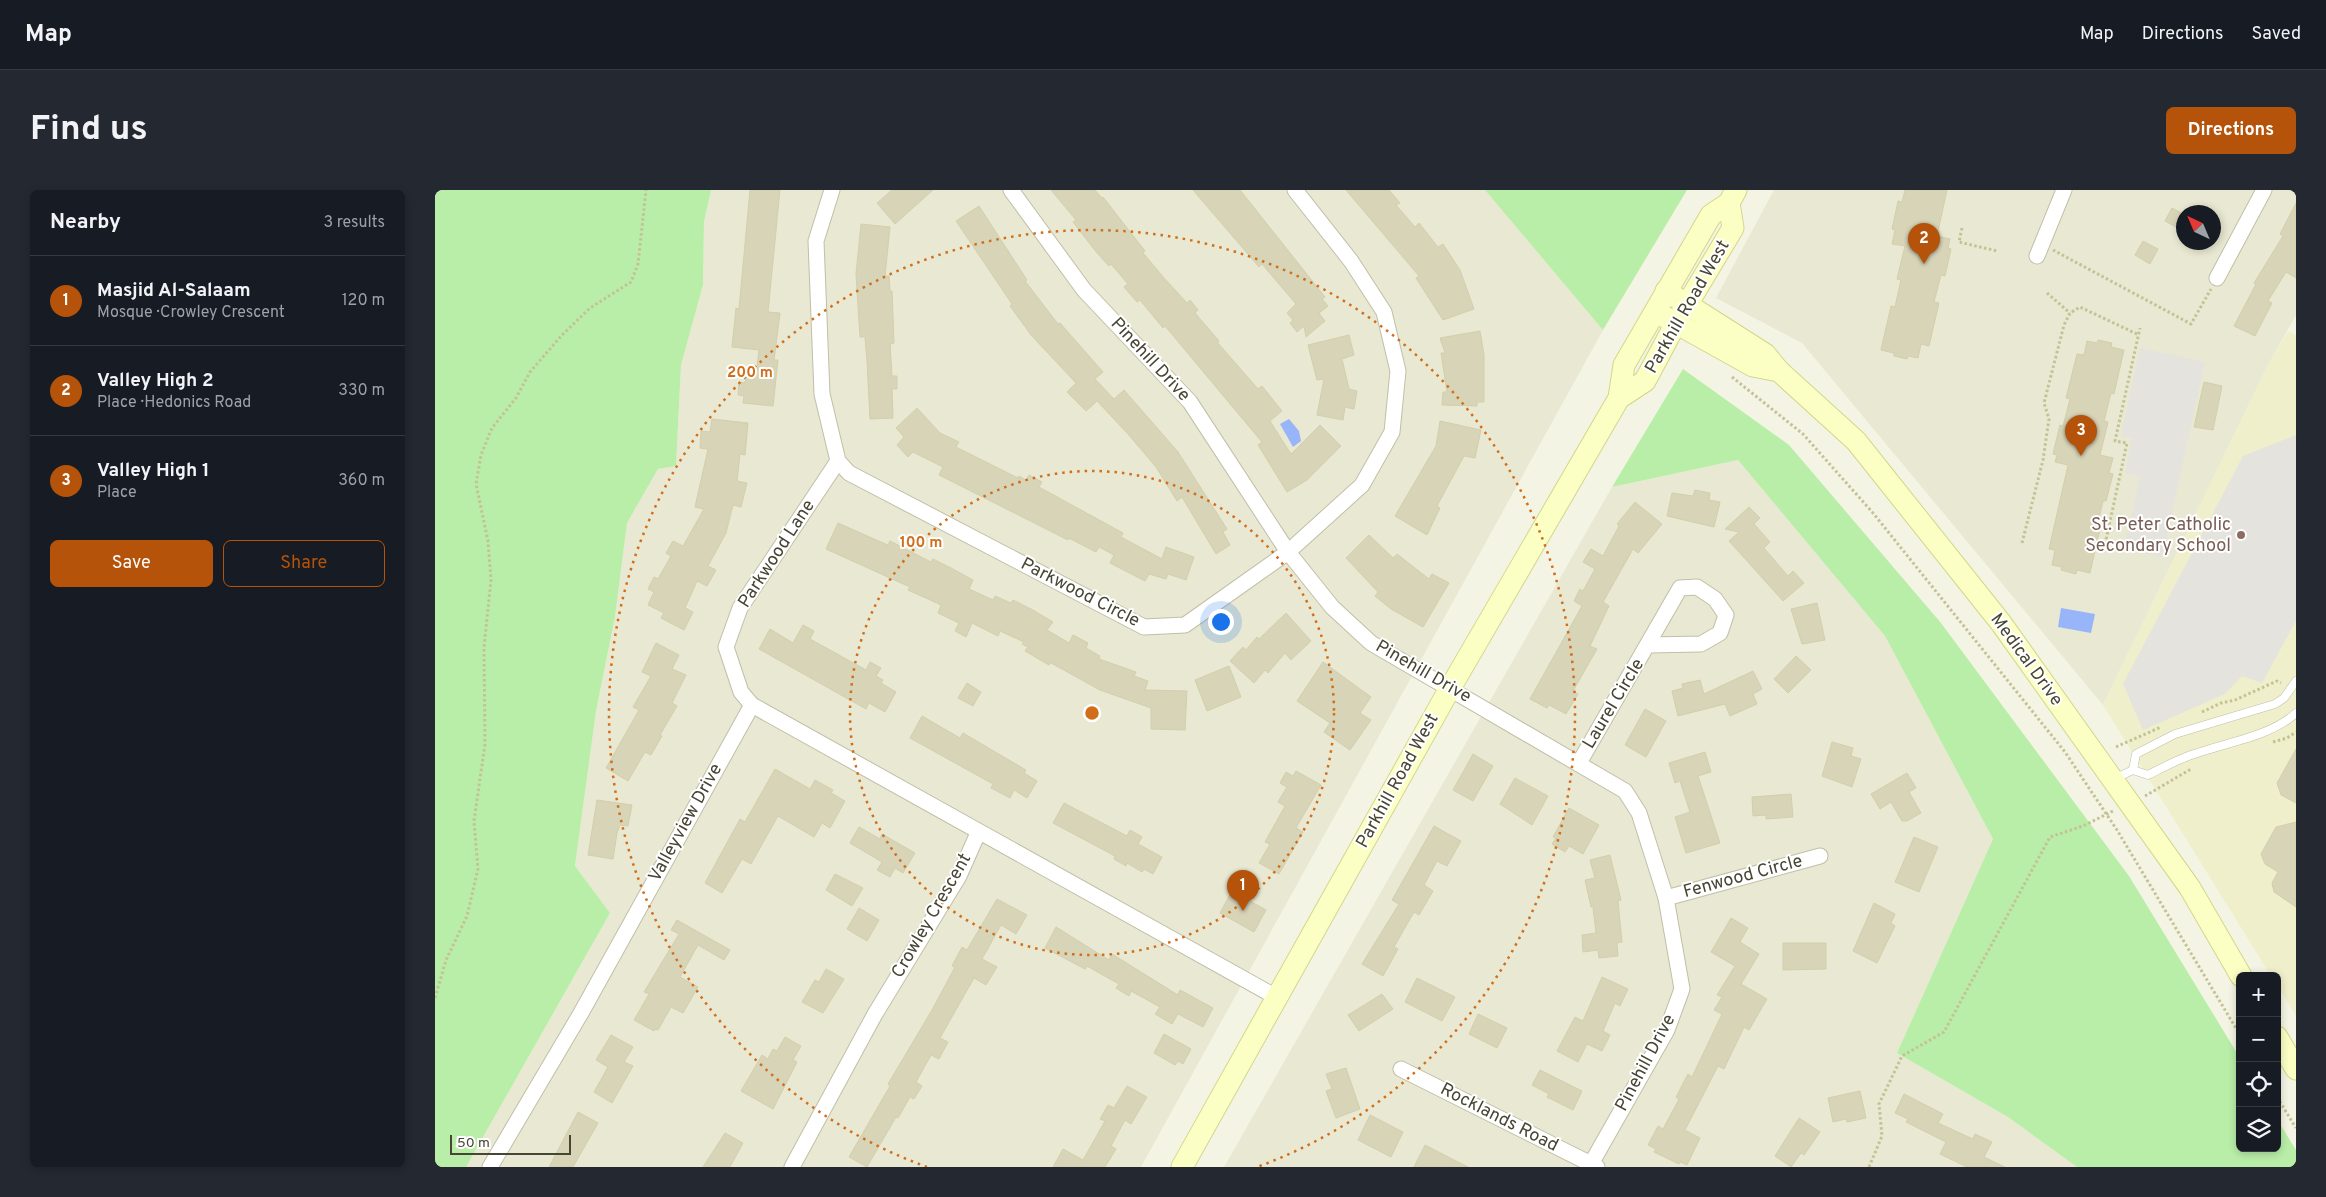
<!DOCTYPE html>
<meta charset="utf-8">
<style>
:root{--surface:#171b24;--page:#242831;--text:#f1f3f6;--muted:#9ea1a6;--line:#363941;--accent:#b45309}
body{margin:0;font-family:Overpass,sans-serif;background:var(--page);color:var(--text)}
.controls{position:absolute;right:15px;bottom:15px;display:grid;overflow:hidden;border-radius:8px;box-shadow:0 2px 8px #0003}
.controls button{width:45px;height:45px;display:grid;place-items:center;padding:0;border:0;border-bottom:1px solid var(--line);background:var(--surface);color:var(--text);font:25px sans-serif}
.compass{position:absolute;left:1741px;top:15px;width:45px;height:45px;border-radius:50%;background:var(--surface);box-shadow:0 2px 8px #0003;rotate:316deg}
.scale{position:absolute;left:15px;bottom:12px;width:121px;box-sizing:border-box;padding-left:5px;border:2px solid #474533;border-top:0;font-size:14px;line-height:18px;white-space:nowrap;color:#474533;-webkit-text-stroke:4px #fff;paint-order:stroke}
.you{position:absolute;left:785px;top:431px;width:18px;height:18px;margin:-12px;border:4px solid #fff;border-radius:50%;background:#1a73e8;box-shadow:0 0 0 8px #1a73e833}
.badge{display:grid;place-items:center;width:32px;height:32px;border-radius:50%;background:var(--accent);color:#fff;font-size:16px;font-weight:700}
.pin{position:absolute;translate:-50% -41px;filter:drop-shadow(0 1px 2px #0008)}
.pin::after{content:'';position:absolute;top:26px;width:18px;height:15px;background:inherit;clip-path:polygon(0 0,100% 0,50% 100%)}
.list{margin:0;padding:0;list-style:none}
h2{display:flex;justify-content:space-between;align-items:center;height:65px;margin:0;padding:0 20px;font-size:21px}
h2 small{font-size:16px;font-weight:400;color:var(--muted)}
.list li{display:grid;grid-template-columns:32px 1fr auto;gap:15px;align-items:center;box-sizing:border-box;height:90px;padding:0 20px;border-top:1px solid var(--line)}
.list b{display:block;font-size:19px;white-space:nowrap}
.list p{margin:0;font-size:16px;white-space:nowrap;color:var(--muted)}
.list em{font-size:16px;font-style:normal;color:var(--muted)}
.actions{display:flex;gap:10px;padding:15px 20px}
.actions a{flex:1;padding:11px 0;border:1px solid var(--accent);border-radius:8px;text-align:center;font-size:18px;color:var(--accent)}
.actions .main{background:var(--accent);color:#fff}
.icon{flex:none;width:28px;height:28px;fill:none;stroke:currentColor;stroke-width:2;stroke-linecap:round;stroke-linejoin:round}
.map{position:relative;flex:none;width:1861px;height:977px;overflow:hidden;border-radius:8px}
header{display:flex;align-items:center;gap:30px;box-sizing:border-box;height:70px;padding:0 25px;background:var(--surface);border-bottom:1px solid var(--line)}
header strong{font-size:24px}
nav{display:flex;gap:28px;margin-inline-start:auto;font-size:18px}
.intro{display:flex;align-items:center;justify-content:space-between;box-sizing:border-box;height:120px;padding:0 30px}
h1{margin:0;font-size:35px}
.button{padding:12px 22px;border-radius:8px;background:var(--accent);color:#fff;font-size:18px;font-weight:700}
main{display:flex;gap:30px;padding:0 30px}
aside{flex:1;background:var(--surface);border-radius:8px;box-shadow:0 2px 8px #0003}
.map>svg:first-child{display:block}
.residential{fill:#e9e8d2;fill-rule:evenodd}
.education{fill:#efefcc}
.green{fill:#b9eea8}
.parking{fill:#e4e3dd}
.water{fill:#99b5f9}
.building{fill:#d7d4b8;stroke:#d3cfab}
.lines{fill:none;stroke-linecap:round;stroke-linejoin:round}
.service-casing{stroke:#c1bfa6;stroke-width:9}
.minor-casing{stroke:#c1bfa6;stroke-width:17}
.secondary-casing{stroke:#d3d68c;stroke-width:23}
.path{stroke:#c4c295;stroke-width:3;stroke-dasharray:2.5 2.5;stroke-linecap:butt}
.service{stroke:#fff;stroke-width:8}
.minor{stroke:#fff;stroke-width:15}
.secondary{stroke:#fcffc3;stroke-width:21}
.ring{fill:none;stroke:#d16e19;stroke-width:2.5;stroke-dasharray:2.5 5}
.education-dot{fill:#8d6e63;stroke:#fff;stroke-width:2}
.labels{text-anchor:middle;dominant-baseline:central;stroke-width:4;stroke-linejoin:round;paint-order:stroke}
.street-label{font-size:18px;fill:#474533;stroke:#fff}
.education-label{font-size:18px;fill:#785e54;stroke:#fff;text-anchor:end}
.centre{fill:#d16e19;stroke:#fff;stroke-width:2.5}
.ring-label{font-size:15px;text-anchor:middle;font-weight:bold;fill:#d16e19;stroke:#fff;stroke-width:4;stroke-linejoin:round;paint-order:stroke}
</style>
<header>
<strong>Map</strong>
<nav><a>Map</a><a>Directions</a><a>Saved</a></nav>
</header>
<div class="intro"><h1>Find us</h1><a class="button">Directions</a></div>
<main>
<aside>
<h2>Nearby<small>3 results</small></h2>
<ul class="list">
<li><span class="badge">1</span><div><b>Masjid Al-Salaam</b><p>Mosque · Crowley Crescent</p></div><em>120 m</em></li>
<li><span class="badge">2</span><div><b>Valley High 2</b><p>Place · Hedonics Road</p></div><em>330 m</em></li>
<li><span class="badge">3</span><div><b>Valley High 1</b><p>Place</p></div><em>360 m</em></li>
</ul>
<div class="actions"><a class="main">Save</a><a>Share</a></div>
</aside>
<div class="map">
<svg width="1861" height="977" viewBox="0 0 1861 977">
<rect width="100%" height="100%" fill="#f4f4e4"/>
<g class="residential">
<path d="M276,0H1050L1168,140L706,977H31L175,723L140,676L161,521L180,427L192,333L223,279L241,276L246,175L268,95L269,32Z"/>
<path d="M1339,0H1861V125L1833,175L1668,515L1367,153L1281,108ZM1748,22H1778V52H1748Z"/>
<path d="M1303,270L1450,446L1558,649L1462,863L1573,927L1642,977H789L1177,297Z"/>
</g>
<path class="education" d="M1853,141L1861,145V826L1842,795V786H1836L1668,515L1833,175Z"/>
<g class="green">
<path d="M0,0H276L269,32L268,95L246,175L241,276L223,279L192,333L180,427L161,521L140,676L175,723L31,977H0Z"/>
<path d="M1050,0H1252L1168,140Z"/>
<path d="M1248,179L1354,255L1506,433L1694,686L1805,868V958H1842V929L1861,960V977H1642L1573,927L1462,863L1558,649L1450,446L1303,270L1177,297Z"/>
</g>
<g class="parking">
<path d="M1705,158L1770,172L1727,367L1689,358L1705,287L1690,283L1697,248L1686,246Z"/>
<path d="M1861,245V431L1827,493L1807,486L1790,504L1708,540L1688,494L1808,266Z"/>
</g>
<g class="water">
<path d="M854,229L864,241L866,251L858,257L845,234Z"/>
<path d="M1626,418L1660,424L1656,443L1623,437Z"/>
</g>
<g class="building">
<path d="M315,0H345L333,122L345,123L339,170H343L338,216L308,213L309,206L303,205L304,192L310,193L311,184L321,185L324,160L297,157L301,118L304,119Z"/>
<path d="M457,0H498L460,34L442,13Z"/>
<path d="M616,0H660L667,8L668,7L710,61L708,63L730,89L752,113L755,110L763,120L760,123L784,151L782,152L823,199L827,196L847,221L835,231L856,264L885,235L906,256L872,290L852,302L823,255L827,252L730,136L728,138L705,110L702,112L689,97L693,94L676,74L674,76L662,63L638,32L641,30Z"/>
<path d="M758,0H805L890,107L887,109L893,116L884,123L890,131L871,147L869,136L862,142L855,133L858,130L852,123L861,114L827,74L824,77Z"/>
<path d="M911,0H954L965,13L961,15L980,37L984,33L1003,57L1008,54L1025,80L1039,119L1008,130L981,88L984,86Z"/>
<path d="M1470,0H1512L1502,46L1515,49L1513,58L1516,59L1510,86L1506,85L1499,112L1504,113L1494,156L1486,154L1483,168L1473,166L1472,169L1459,166V163L1446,160L1456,116L1460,117L1466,90L1462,89L1470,56L1457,54L1460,40L1457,39L1463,11L1467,12Z"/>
<path d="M1861,13V88L1851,82L1833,111L1837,113L1820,146L1799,136L1821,94L1819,93L1848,46L1845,44Z"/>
<path d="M544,16L592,90L590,91L623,134L625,133L668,182L660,189L679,209L689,200L743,262L792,339L788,342L795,355L781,364L747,307L742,311L721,277L693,244L662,211L651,221L632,202L641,193L596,145L575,116L577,114L521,31Z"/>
<path d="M1737,18L1748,24V41L1730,31Z"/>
<path d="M426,34L455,37L450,86H454L455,101H457L459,153L455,154L457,186H462V199H457L458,228L435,229L432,171L430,147H425L421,84Z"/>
<path d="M1708,51L1723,59L1715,74L1700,65Z"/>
<path d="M1045,141L1049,165V212H1042V216L1007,215L1008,202H1012L1006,163H1010L1005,148Z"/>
<path d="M914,145L919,165L907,169L914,199L922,201L919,219L910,217L908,230L882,225L889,189L882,190L873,155Z"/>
<path d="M1663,150L1677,153L1676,157L1689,160L1679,204L1676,203L1669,231L1673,232L1665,265L1678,268L1674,283L1678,284L1671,311H1668L1662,338L1665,339L1655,383L1642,380L1641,384L1626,380L1627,377L1617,375L1620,360L1614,359L1633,275L1620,272L1622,265L1618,264L1625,235L1628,236L1635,209L1631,208L1642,164L1649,165L1652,151L1662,153Z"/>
<path d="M1769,192L1787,196L1778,240L1759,237Z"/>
<path d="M482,218L505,243L524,252L521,257L583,288L584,286L591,290L594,285L607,292L604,297L688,343L686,347L727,369L731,357L759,367L751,390L733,384L731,389L714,384L710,391L675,373L679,365L664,357L661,362L634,348L633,350L504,285L508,277L478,262L473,267L462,255L469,247L461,238Z"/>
<path d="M277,229L313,233L310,265L305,264L302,291L312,293L306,317L298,315L291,343L273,376L281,380L272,396L262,391L250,418L258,422L249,440L226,428L229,423L213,415L219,402L213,399L219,387L223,389L236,366L231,363L238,351L248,356L269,319L260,317L273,259L265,258L266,241L275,242Z"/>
<path d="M1005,231L1046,240L1040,268L1029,266L1002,316L1005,318L992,345L960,326L1001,256Z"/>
<path d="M1260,300L1275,303L1274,310L1285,312L1279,337L1232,326L1237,303L1258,306Z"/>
<path d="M1200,312L1227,334L1203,363L1198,359L1168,412L1174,416L1155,456L1162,459L1138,501L1143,504L1131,524L1114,515L1112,518L1095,509L1147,416L1139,411L1145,399L1148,401L1160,379L1148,372L1156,359L1168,366L1184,336L1182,334Z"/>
<path d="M1314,317L1325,328L1319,334L1335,352L1329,358L1353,386L1358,381L1369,393L1348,411L1294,351L1304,342L1290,339Z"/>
<path d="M403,333L439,349L453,355L455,351L496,372L498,369L516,378L538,390L534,399L558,410L560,406L576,413L578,410L596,419L618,432L612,440L634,453L638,445L653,453L651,458L665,466L664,469L701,482L699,486L713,491L710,500L752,501L750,540L716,539V518L665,500L616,473L614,475L590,461L593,457L587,454L589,452L565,441L563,446L537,433L531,447L520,441L524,433L503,423L506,415L473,400L475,397L391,359Z"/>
<path d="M934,345L958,368L962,364L994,389L997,384L1014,393L988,437L956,419L940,406L943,402L911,368Z"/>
<path d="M1382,413L1390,450L1367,454L1356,419Z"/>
<path d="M851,423L876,451L856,470L850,463L833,483L830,480L819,493L795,471L808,457L811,460L822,447L824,449Z"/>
<path d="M368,435L379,441L375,449L431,480L435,472L446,478L441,486L448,490L446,493L461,502L450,522L434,513L431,519L324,459L335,439L358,453Z"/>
<path d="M221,453L244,465L237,479L251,485L237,513L242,516L225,545L227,546L216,565L210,562L193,591L171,578L204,520L198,517L216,486L207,482Z"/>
<path d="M1361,466L1376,480L1353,503L1339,489Z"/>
<path d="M888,472L936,507L925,523L936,530L915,560L889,542L895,533L862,511Z"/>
<path d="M794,476L806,507L772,521L760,490Z"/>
<path d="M1318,481L1327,499L1318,504L1322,514L1295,526L1290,514L1243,526L1237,501L1248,498L1247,494L1265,490L1269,504Z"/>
<path d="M532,493L546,502L538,516L523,508Z"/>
<path d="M1210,519L1231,531L1211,567L1190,555Z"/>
<path d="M487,526L525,548L528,543L591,580L589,583L602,591L592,608L579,600L575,608L556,598L558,594L475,548Z"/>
<path d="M1397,552L1418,558L1416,566L1426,569L1417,597L1387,586Z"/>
<path d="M1861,559V613L1846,605L1842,593Z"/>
<path d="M1270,562L1276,582L1263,586L1285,653L1251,663L1240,627L1255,622L1245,591L1240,593L1234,573Z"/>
<path d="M1038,564L1058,576L1038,611L1018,600Z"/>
<path d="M340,579L375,599L380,590L398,600L396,603L410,611L395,638L387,633L379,647L343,626L316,674L307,669L287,703L270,693L305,629L310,632Z"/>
<path d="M861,581L886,595L861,638L868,642L844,684L824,673L835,654L830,652L850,616L843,612L852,597L845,593L851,582L858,586Z"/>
<path d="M1472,583L1481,598L1474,602L1486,623L1472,631H1467L1456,612L1445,619L1436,604Z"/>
<path d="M1080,588L1113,606L1097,635L1065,614Z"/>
<path d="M1356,604L1358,627L1331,629V625L1318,626L1317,607Z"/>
<path d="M162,610L197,615L193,636L185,635L182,643L178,669L153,665Z"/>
<path d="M629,613L692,646L695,640L707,647L703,654L727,667L718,684L709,679L707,682L692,673L691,676L679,669L680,666L618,633Z"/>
<path d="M1134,618L1164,635L1148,664L1134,656L1130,662L1117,654L1121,648L1118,647Z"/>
<path d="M1861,632V717L1839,702L1837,693L1843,682L1830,674L1826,664L1841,637Z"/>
<path d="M999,636L1026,651L1012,676L1002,671L989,695L998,701L984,725L979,722L959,757L963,759L948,786L927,774L964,714L957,710Z"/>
<path d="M424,637L445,649L447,644L480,663L468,683L460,678L455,687L442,680L447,672L415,653Z"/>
<path d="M1479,647L1503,657L1484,702L1460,692Z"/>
<path d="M1175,665L1186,710L1183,711L1187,752L1182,753L1183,766L1164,768L1163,760L1148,762L1147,745L1161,743L1158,717H1156L1150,690L1160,688L1155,670Z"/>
<path d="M400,684L428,698L417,716L391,700Z"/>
<path d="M797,701L831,720L819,742L785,723Z"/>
<path d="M562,709L592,725L581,744L566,735L547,769L562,777L551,795L539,788L505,848L513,852L504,869L496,865L481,892L487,896L479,909L475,907L463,928L461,927L432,977L414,967L455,896L453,894L497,820L520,777L517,776L527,757L532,760Z"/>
<path d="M1439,713L1460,724L1456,733L1460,736L1442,773L1418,761Z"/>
<path d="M424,718L444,730L432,751L412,739Z"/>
<path d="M1296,728L1313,738L1305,752L1324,764L1306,794L1332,809L1314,840L1309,837L1289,879L1283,876L1250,940L1265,948L1252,975L1245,972L1244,974L1219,962L1221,959L1213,955L1223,936L1228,939L1244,909L1241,907L1253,884L1257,887L1287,824L1279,820L1287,807L1282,805L1300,776L1276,762Z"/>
<path d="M242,730L295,760L289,770L263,755L245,787L263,797L248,823L236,817L223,840L220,839L219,841L199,830L214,804L209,802L244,744L236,740Z"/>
<path d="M621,737L674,770L677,764L743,805L745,800L778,818L768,837L743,824L737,834L720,824L725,817L696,801L694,806L681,798L684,794L652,776L650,779L610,758Z"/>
<path d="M1348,753H1391V779L1348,780Z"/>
<path d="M391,779L409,789L388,823L367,812L380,790L384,792Z"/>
<path d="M1167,787L1193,799L1185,816L1180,813L1168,841L1175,845L1167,861L1152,854L1143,872L1122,861L1140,827L1148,831Z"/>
<path d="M982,788L1020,807L1007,831L970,812Z"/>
<path d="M947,804L958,819L924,841L913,825Z"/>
<path d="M1043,824L1072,838L1062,858L1034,844Z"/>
<path d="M729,844L756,859L748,874L743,871L740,875L719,863Z"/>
<path d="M176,845L198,857L189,872L198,876L177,913L159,902L173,877L161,870Z"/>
<path d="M350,847L366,856L358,870L362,872L338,919L306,901L327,865L333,869L338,859L342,861Z"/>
<path d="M911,878L925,919L901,928L891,901L897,899L891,884Z"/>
<path d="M1105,880L1147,901L1138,920L1112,907L1114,904L1097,895Z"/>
<path d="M692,896L712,907L696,934L690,930L676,956L681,959L670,977H618L628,959L648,970L670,931L665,929L673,915L679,918Z"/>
<path d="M1425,901L1431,928L1412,932L1411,929L1398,932L1393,908Z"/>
<path d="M1469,904L1508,924L1503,933L1538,949L1540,944L1557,952L1549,967L1570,977H1532L1505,964L1511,952L1471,932L1473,929L1460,923Z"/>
<path d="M143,922L163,933L138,977H114Z"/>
<path d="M935,925L968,942L956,967L923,950Z"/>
<path d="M1364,928L1385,942L1369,965L1366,963L1356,977L1340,966Z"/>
<path d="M290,943L308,953L295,977H268Z"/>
<path d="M990,955L1033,977H979Z"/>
</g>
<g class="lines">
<defs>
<g id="service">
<path d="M1698,580L1701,564L1740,544L1840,514L1849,508L1861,491"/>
<path d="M1679,589L1698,580L1713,585C1725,579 1738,572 1751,567C1786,553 1834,548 1861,523"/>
</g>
<g id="minor">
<path d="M397,0L381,51L387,204L403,271L414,283L709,437L750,435L853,362L927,295L957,242L963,181L949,122L916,71L860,0"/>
<path d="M576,0L649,100L755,212L853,362L897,417L936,453L1190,601L1204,623L1231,708L1247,799L1232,840L1156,974"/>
<path d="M1602,66L1629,0"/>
<path d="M1782,88L1829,0"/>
<path d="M403,271L305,418L291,457L306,502L317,515L843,808"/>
<path d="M1144,573L1245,398L1262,397L1280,409L1291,425L1285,443L1266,454L1213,455"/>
<path d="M1231,708L1385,666"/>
<path d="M966,879L1162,977"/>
<path d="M55,977L146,823L317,515"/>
<path d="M357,977L440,824L524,686L543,643"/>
</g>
<g id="secondary">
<path d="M1231,101L1330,164L1344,181L1421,251L1566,433L1755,698L1806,786"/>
<path d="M1230,127L1318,176L1344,181"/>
<path d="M1184,208L1210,191L1241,133L1298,38L1294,13"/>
<path d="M1842,847L1861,879"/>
<path d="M747,977L1014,500L1184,208L1189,175L1276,25L1294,13L1301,0"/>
</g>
</defs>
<use href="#service" class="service-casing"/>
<use href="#minor" class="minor-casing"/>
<use href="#secondary" class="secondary-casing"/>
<g class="path">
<path d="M1527,38L1524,52L1562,61"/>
<path d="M1618,60L1756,134L1776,99"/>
<path d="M1612,103L1635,123"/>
<path d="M1297,187L1368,244L1438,323L1630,562L1682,640L1805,845"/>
<path d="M1587,353L1608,270L1614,229L1609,213L1629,135L1635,123L1645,117L1704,145"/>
<path d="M1669,359L1692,253L1680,251L1705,138"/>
<path d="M1767,522L1786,513L1800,510L1842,491L1846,493"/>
<path d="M1838,552L1852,548L1861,542"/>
<path d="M1681,557L1726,537"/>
<path d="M1710,606L1756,579"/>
<path d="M0,808L11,770L32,726L43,679L39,631L50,554L49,457L56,390L53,351L41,294L46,265L57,238L81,208L95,182L127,145L155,118L196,92L203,74L211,0"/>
<path d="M1842,907L1861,938"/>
<path d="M0,974L1,977"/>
<path d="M1434,977L1447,946L1444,914L1467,866L1509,842L1615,647L1648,636L1680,620"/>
</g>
<use href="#service" class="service"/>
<use href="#minor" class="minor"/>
<use href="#secondary" class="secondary"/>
</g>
<g class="ring">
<circle cx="657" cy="523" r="242"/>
<path d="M492 977A483 483 0 1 1 822 977"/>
</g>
<circle class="education-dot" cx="1806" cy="345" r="5"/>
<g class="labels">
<g class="street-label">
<text transform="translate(1253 117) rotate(-60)">Parkhill Road West</text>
<text transform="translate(715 170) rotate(47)">Pinehill Drive</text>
<text transform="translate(342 364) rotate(-57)">Parkwood Lane</text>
<text transform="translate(645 403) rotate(27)">Parkwood Circle</text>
<text transform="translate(1591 470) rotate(54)">Medical Drive</text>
<text transform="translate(988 482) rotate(30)">Pinehill Drive</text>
<text transform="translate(1179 514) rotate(-59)">Laurel Circle</text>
<text transform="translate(963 591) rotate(-61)">Parkhill Road West</text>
<text transform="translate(251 633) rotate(-61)">Valleyview Drive</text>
<text transform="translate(1308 687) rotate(-15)">Fenwood Circle</text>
<text transform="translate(497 726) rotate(-60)">Crowley Crescent</text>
<text transform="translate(1211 873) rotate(-62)">Pinehill Drive</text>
<text transform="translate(1064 928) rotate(27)">Rocklands Road</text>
</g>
<g class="education-label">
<text x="1796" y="335">St. Peter Catholic<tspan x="1796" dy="21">Secondary School</tspan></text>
</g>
</g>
<circle cx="657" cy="523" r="8" class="centre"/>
<g class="ring-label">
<text x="315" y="187">200 m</text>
<text x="486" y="357">100 m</text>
</g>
</svg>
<div class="controls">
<button>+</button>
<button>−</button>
<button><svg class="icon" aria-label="locate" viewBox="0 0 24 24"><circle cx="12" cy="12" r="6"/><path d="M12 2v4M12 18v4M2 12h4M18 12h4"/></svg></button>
<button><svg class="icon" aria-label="layers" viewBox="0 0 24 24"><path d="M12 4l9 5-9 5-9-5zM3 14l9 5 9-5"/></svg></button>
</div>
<svg class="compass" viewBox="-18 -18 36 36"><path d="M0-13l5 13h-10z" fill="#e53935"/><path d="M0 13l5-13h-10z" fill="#9ea1a6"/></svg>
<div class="scale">50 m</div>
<div class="you"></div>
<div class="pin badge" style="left:808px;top:721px">1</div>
<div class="pin badge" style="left:1489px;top:74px">2</div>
<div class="pin badge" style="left:1646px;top:266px">3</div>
</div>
</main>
